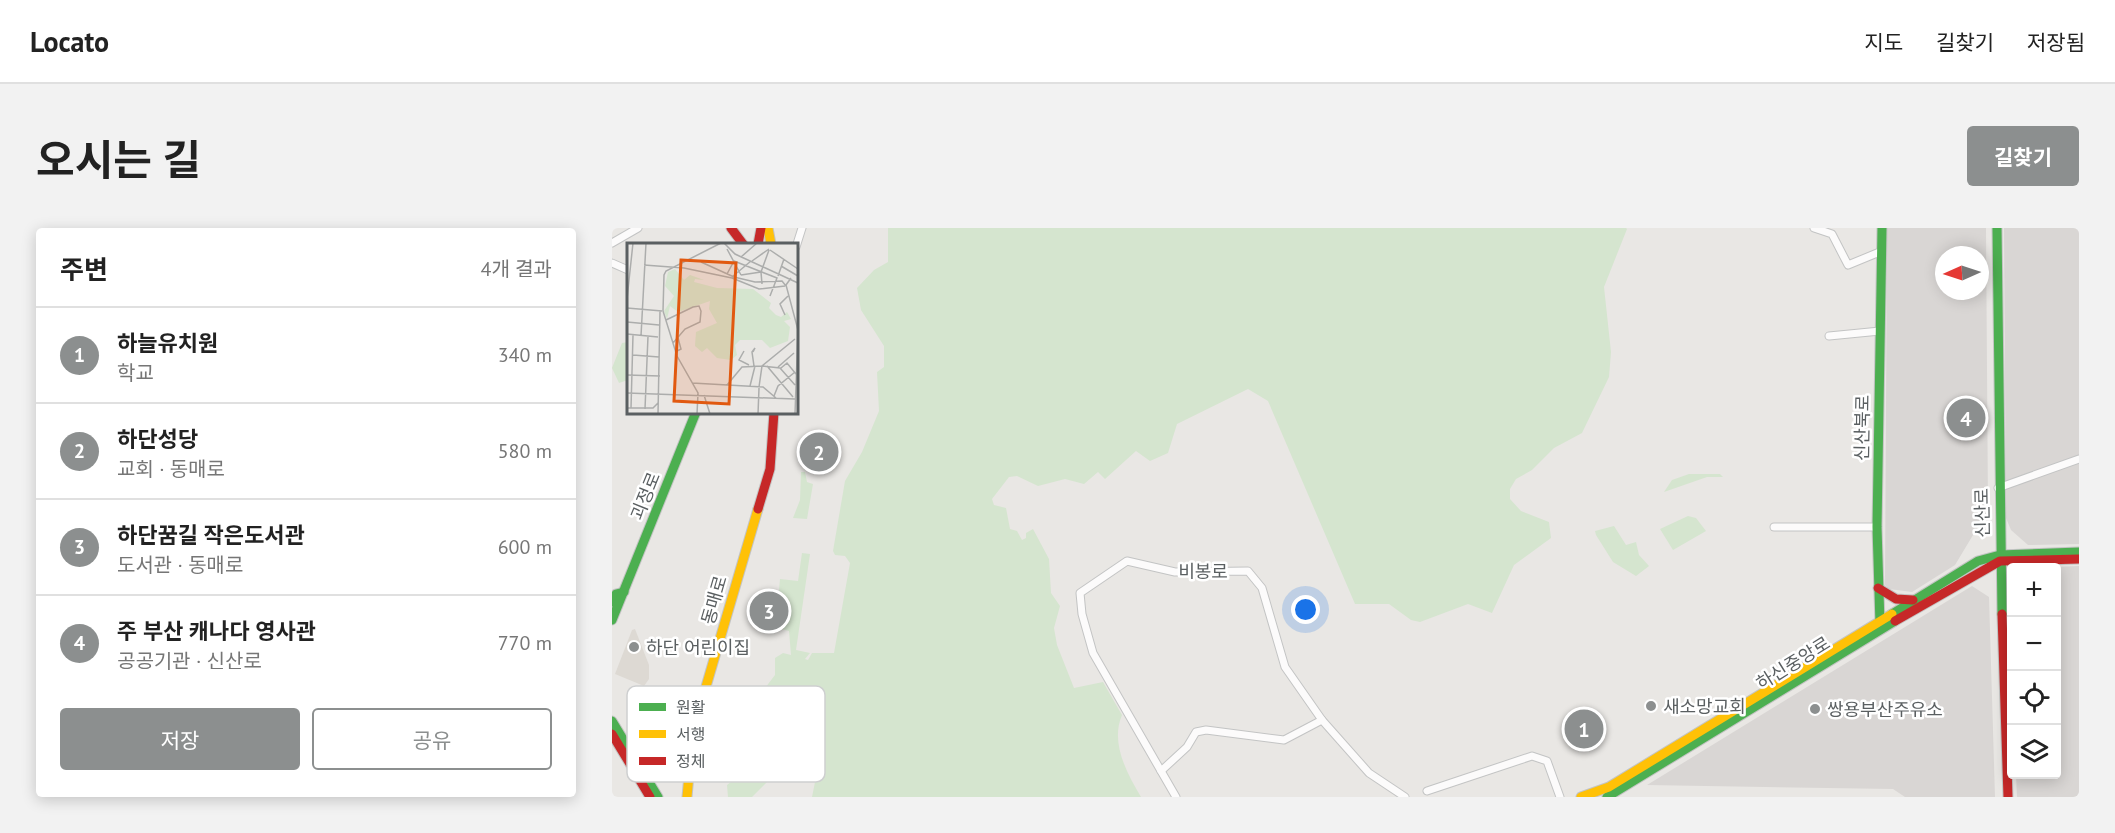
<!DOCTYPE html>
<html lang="ko">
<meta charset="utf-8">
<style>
:root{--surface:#fff;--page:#f2f2f2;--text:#222;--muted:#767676;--line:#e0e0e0;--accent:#8c8f8f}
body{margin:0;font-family:"PT Sans","Noto Sans KR",sans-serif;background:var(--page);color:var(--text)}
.controls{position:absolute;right:18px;bottom:18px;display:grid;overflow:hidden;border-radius:6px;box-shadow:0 3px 15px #0003}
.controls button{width:54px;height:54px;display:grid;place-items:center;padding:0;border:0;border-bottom:2px solid var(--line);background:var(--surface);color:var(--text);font:30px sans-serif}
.compass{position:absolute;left:1323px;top:18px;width:54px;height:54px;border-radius:50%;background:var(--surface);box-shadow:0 3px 15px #0003;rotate:267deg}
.you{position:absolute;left:694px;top:382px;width:21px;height:21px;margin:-15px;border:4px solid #fff;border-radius:50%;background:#1a73e8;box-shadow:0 0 0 9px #1a73e833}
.badge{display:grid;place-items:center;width:39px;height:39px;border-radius:50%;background:var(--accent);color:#fff;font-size:20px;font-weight:700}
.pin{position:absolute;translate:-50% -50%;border:3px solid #fff;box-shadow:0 2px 6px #0006}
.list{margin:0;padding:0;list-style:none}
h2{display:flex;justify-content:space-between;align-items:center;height:78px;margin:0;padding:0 24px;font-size:26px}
h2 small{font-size:20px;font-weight:400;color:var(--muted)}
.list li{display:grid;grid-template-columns:39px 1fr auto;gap:18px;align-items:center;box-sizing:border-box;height:96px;padding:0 24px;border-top:2px solid var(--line)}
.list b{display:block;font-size:22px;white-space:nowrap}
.list p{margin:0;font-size:20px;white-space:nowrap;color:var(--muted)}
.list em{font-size:20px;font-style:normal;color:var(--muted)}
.actions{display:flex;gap:12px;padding:18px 24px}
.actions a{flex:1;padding:14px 0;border:2px solid var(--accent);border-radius:6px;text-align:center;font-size:21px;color:var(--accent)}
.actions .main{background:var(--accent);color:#fff}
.icon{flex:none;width:33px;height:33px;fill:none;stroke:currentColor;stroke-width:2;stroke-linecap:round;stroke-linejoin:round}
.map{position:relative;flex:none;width:1467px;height:569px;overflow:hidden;border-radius:6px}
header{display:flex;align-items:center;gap:36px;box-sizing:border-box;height:84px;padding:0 30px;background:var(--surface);border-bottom:2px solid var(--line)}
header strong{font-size:28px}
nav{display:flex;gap:33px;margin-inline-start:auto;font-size:21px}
.intro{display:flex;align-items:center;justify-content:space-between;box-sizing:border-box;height:144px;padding:0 36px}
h1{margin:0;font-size:42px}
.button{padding:15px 27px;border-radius:6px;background:var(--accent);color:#fff;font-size:21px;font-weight:700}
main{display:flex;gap:36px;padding:0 36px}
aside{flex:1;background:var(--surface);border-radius:6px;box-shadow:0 3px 15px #0003}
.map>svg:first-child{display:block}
.industrial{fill:#d9d6d4;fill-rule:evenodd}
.education{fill:#ddd9d3}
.green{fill:#d5e5cf}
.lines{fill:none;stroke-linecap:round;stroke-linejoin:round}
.street-casing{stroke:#c3c4c4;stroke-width:9}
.fast-casing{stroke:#c3c4c3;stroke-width:11}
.slow-casing{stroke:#c3c4c3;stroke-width:11}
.jam-casing{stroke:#c3c4c3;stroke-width:11}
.street{stroke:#fcfbfb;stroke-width:7}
.fast{stroke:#4caf50;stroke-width:9}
.slow{stroke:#ffc107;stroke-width:9}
.jam{stroke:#c62828;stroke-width:9}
.poi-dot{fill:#8c8f8f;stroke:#fff;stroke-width:2}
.labels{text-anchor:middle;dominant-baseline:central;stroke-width:5;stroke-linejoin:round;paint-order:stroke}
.street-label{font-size:18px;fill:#5a5f61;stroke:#fff}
.poi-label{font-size:18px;fill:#5a5f61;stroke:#fff;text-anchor:start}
.inset-road{fill:none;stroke:#acadac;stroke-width:1.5}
.view{fill:#e15910;fill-opacity:0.15;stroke:#e15910;stroke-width:3}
.inset-edge{fill:none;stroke:#5a5f61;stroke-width:3}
.key{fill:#fff;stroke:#cecfd0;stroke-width:1.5}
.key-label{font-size:16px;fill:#5a5f61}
</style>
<header>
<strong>Locato</strong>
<nav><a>지도</a><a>길찾기</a><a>저장됨</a></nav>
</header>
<div class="intro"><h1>오시는 길</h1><a class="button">길찾기</a></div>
<main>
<aside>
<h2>주변<small>4개 결과</small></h2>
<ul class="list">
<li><span class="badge">1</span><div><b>하늘유치원</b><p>학교</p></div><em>340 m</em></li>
<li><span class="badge">2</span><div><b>하단성당</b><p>교회 · 동매로</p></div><em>580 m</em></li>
<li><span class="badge">3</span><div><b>하단꿈길 작은도서관</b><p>도서관 · 동매로</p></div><em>600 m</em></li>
<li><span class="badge">4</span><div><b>주 부산 캐나다 영사관</b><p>공공기관 · 신산로</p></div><em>770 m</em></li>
</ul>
<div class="actions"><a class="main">저장</a><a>공유</a></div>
</aside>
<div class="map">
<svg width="1467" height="569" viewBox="0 0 1467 569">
<rect width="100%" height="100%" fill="#e9e7e4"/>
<g class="industrial">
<path d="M1275,0H1374L1376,282L1343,337L1300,364L1277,361L1273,357ZM1332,27H1368V63H1332Z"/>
<path d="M1392,0H1467V316L1416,317L1399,302L1394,290Z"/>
<path d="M1467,338V569H1405L1404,547L1444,546V340L1439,339Z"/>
<path d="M1360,358L1377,369L1383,569H1293L1281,561L1035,557Z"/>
</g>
<path class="education" d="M23,401L37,437V451L32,458L3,446L20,402Z"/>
<g class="green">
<path d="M276,0H1014L1015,1L992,59L999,124L997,149L970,205L942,220L920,242L904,251L898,261V271L909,283L937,294L939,310L902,337L880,385L856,376L808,394L799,392L777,376H743L656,173L636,161L565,196L556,225L538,233L524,223L493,251L486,244L472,256L453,251L426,258L405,248L397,249L380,271L382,277L394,280L398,301L405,303L410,312L414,310V305L421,301L437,331L439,365L448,378L442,400L445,417L462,460L491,454L510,487C498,515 515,545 529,569H200L207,534L206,525C197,516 187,508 177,503L179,495L172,482L168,486L164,480L167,472L157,464L154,472L151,473L147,468L163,447V430L171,425L179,427L177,403L169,401L166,374L168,351L186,353L190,325L198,326L184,422L198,425L193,431L196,432L200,425H222L238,335L233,328L223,327L221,323L233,253L250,224L267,183L265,144L272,139V118L249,82L245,60L262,42L276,34Z"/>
<path d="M16,114V152L7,155L0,140L10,115Z"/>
<path d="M189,244H193L195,254L201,256L195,291L181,290L188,272Z"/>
<path d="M1077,246H1108L1111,249H1095L1052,264L1060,252Z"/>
<path d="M1076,288L1084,290L1094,303L1061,322L1048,301Z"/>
<path d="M1002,298L1014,317L1024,314L1027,327L1037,338L1024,348L1001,334L984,307L983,303Z"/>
<path d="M170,530L169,545L162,547L140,569H116L115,557L134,542L143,551L152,544L156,535L164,538Z"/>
</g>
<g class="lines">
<defs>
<g id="street">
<path d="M1202,0L1220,6L1236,37L1270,23"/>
<path d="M0,15L26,0"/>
<path d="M184,19L190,0"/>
<path d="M0,35L16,42"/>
<path d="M1217,108L1268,103"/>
<path d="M1386,260L1467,231"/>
<path d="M1162,299H1265"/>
<path d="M549,543L575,519L584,504L594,502L672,512L710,492"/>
<path d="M815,563L920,528L935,533L948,569"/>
<path d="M564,569L481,425L470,386L468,365L515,333L563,344L636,343L650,360L673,439L710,492L757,545L793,569"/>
</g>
<g id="fast">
<path d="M1385,0L1390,386"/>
<path d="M0,374L4,366L12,364"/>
<path d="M1280,386L1366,333L1388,327L1467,324"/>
<path d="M0,392L84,184"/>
<path d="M1268,396L1265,299L1270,0"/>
<path d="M0,493L46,569"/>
<path d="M995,569L1283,393"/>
</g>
<g id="slow">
<path d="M156,0L159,16"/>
<path d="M75,569L81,503L146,281"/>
<path d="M969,569L997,559L1280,386"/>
</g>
<g id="jam">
<path d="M119,0L131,16"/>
<path d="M146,16L149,0"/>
<path d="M146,281L158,241L162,184"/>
<path d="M1266,360L1284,371L1301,372"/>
<path d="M1390,386L1396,569"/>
<path d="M1283,393L1388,333L1467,331"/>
<path d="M0,506L38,569"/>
</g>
</defs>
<use href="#street" class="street-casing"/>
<use href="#fast" class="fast-casing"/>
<use href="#slow" class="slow-casing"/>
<use href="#jam" class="jam-casing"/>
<use href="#street" class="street"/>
<use href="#fast" class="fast"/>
<use href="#slow" class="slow"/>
<use href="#jam" class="jam"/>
</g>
<g class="poi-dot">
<circle cx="22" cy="419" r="6"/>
<circle cx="1039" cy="478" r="6"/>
<circle cx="1203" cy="481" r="6"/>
</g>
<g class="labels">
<g class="street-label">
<text transform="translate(1250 200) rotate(-89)">신산북로</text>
<text transform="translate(33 268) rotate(-68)">괴정로</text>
<text transform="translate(1370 285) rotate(-91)">신산로</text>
<text x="591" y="343">비봉로</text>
<text transform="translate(102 372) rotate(-74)">동매로</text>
<text transform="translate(1181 435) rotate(-32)">하신중앙로</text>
</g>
<g class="poi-label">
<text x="34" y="419">하단 어린이집</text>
<text x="1051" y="478">새소망교회</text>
<text x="1215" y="481">쌍용부산주유소</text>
</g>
</g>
<g transform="translate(15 15)">
<rect width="171" height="171" fill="#e9e7e4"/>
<path d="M48,26L57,37L63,32L77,37L68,36L67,39L90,45L126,46L144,60L142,65L149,72L154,74L160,69L164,76L157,78L163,84L161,98L143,105L135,97H113L108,102L110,112L104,117L90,115L80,105L75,109L68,103L69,89L90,80L82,66L83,58L51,69L43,63L40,76L37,68L47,53L38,43L41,29Z" fill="#d5e5cf"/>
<path class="inset-road" d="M97,0L108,11L171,40M100,6L114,32M143,7L171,26M114,14L130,0M125,18L142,6M74,19L107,34L128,39L155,38L159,43M17,22L57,25L105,35M154,23L171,33M100,31L107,18L150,35L143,53M114,32L134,29M151,33L157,16M105,34L124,18M105,35L132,46L158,43M164,35L159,42L171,87L168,171M135,41L134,29L142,7M0,56L6,0M0,65L35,68M158,72L153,61L161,53M39,77L66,64L72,63L74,68L73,79L58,86L46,100M0,79L32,82M0,91L31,94M14,93L19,0M117,108L112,117L122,122M48,109L54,106L51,95M126,109L128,105L125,109L127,123M6,112L32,114M135,123L153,125L168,142M140,123L166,154M151,124L167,110M154,125L160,120L169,131M0,132L33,133M65,140L136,144L149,155M100,142L115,124L135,123M123,143L128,123M132,144L135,123L168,96M0,150L168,156M77,152L83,171M147,153L151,143L168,129M0,165H26L31,160M4,165L6,92M18,166L21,93M31,171L33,68M70,171L71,150L50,113L36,68L37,32L39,28L94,0M131,171L132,145"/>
<path class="view" d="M54,17L109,20L102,161L47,158Z"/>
<rect width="171" height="171" class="inset-edge"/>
</g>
<rect x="15" y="458" width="198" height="96" rx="9" class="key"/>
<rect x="27" y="475" width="27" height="8" fill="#4caf50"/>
<rect x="27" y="502" width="27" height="8" fill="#ffc107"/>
<rect x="27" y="529" width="27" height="8" fill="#c62828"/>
<g class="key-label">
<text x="64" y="485">원활</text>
<text x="64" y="512">서행</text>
<text x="64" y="539">정체</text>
</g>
</svg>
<div class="controls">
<button>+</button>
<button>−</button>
<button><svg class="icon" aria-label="locate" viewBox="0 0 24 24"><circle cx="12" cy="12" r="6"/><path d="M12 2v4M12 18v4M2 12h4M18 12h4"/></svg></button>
<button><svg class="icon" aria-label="layers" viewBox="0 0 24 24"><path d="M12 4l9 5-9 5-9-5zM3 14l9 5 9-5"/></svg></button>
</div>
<svg class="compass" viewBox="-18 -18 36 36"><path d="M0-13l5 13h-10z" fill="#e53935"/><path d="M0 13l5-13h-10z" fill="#767676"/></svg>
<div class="you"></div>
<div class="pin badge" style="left:972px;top:501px">1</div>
<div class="pin badge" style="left:207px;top:224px">2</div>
<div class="pin badge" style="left:157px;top:383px">3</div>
<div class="pin badge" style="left:1354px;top:190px">4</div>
</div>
</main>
